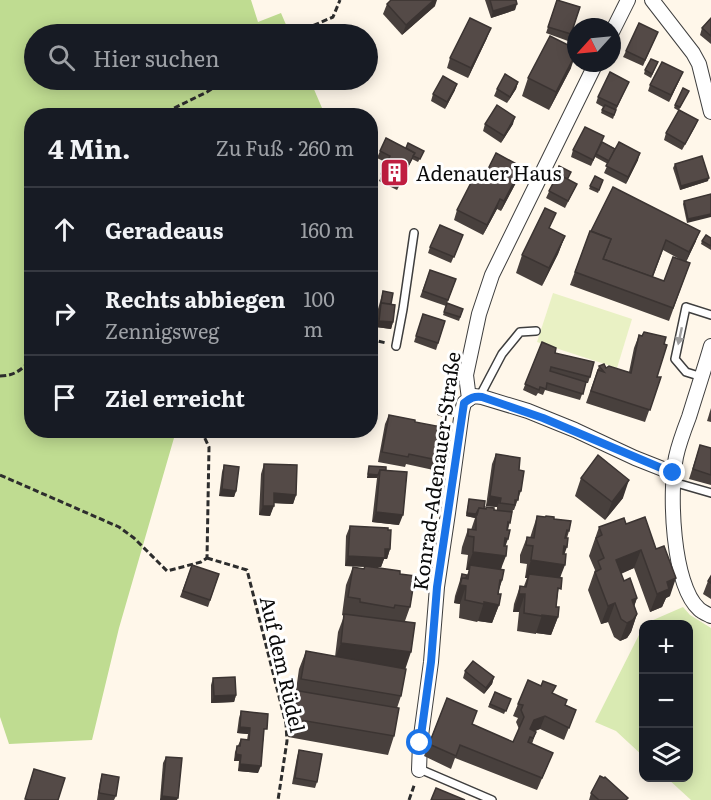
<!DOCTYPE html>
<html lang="de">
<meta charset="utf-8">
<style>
:root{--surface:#171b24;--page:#242831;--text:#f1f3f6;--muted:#9ea1a6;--line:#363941}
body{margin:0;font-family:Literata,serif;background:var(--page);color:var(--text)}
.controls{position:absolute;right:18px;bottom:18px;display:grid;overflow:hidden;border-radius:12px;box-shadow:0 3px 15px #0003}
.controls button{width:54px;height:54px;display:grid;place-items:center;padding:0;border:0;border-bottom:2px solid var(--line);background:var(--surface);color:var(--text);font:30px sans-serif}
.compass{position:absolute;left:567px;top:18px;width:54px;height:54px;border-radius:50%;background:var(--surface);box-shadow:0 3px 15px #0003;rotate:243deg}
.stop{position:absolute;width:18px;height:18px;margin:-14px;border:4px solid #1a73e8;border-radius:50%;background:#fff}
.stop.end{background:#1a73e8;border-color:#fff;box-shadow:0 2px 6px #0008}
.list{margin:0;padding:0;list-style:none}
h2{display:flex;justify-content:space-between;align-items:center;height:78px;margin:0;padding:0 24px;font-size:26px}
h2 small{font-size:20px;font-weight:400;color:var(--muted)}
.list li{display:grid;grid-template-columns:39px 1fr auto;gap:18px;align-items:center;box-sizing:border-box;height:84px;padding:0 24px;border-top:2px solid var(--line)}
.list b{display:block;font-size:22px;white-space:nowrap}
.list p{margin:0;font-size:20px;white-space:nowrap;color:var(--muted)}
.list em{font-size:20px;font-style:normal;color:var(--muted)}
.icon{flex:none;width:33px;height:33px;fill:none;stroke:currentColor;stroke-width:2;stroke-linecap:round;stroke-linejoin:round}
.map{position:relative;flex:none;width:711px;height:800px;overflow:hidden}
.search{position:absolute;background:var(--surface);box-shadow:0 3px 15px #0003;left:24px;top:24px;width:354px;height:66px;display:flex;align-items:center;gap:15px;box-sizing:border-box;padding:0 21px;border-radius:33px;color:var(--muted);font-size:22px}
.panel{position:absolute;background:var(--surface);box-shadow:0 3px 15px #0003;left:24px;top:108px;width:354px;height:330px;border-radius:24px}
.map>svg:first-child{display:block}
.green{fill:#d9eab2}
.forest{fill:#bfdc91}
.pitch{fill:#e9f1c4}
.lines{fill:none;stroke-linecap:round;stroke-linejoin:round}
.service-casing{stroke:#3e3e3e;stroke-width:10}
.minor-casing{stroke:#3e3e3e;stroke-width:16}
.path{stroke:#2d2d2d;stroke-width:3;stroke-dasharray:6 3;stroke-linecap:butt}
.service{stroke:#fff;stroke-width:7}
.minor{stroke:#fff;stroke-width:14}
.wall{fill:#48403d;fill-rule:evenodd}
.shaded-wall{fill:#3b3432}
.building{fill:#544a47;stroke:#3b3432;stroke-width:1.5}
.oneway{fill:#9d9d9d}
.route{stroke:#1a73e8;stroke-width:8}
.labels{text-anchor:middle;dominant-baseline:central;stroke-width:6;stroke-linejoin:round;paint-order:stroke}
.poi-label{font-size:20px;fill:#0b0b0b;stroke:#fff;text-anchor:start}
.street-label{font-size:20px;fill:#0b0b0b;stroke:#fff}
</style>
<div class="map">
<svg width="711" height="800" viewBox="0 0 711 800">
<rect width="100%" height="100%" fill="#fff7ea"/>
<g class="green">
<path d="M683,607L690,615L711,628V800H691L667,778H688V624H644Z"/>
<path d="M644,625V756H643L616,731L595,722Z"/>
</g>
<path class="forest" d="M0,0H251L258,22L281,13L290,34H34V80H310L325,115L32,116V430L176,431L119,628L92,740L9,744L0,717Z"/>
<path class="pitch" d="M553,293L632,319L617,368L537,342Z"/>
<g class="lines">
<defs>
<g id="service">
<path d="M396,346L403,309L414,233"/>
<path d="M702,377L686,372L675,359L686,307L711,315"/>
<path d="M482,397V392L502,354L520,332L536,331"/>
<path d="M673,482L711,493"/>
<path d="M419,770H422L492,800"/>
</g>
<g id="minor">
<path d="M652,0L693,53L699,64L711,112"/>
<path d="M612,32L628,0"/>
<path d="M711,346C704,370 696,394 689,417C684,430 679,443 676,457C669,491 672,585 699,609C702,612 707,614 711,616"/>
<path d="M469,399L474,396L482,397L528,411L575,430L635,458L673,473"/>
<path d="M419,770L420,743L431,662L437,587L448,513L462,411L464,403L469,399L466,375L479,314L492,275L596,63"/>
</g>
</defs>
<use href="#service" class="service-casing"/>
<use href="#minor" class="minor-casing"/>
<g class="path">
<path d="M255,34V30H281L310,27L333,17L340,0"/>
<path d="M158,116L207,92L225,80"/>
<path d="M370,339L386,343"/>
<path d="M0,376C15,376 22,369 32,359"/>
<path d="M201,430L209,447L207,558"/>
<path d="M0,475L119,527L134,538L167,571L201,562L207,558"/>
<path d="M207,558L247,570L286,724L287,741L278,800"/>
<path d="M409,800L415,783"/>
</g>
<use href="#service" class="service"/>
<use href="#minor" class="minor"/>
</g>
<g class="wall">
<path d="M485,0H516L515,10L491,18Z"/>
<path d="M557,0L580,7L568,41L546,33Z"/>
<path d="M387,4L435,6L402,35L383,14Z"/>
<path d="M711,18V44L700,35L702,28Z"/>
<path d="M658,32L643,66L623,57L626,51Z"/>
<path d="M487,38L468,78L447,68L450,58Z"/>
<path d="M658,62L651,78L644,74L645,70Z"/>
<path d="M571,68L549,110L522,96L528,78Z"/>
<path d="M680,79L669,102L648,91L650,85Z"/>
<path d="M518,82L516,89L507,103L494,96L497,89Z"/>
<path d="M629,82L616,110L613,119L601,113L603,107L596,103L598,97Z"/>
<path d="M455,90L445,109L431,101L433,94Z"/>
<path d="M687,94L679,110L698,120L695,127L682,150L664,140L666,133L679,111L674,108L675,105Z"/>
<path d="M485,124H513L501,143L483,131Z"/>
<path d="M602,142L638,160L626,184L604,173L608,164L595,157L591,166L571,157L573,150Z"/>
<path d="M406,148L424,151L418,162L412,159L397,190L379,181L387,163L377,158L380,151Z"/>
<path d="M675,164L708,181L680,190L673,168Z"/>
<path d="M559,166L568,180L577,184L565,208L546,198L554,181L553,180Z"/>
<path d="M522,167L519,177L501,211L497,209L483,235L454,220L457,210L484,177Z"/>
<path d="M595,176L603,180L598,193L589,189Z"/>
<path d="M711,194L687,223L683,204L684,201Z"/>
<path d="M590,231L696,241L686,262L690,263L669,321L570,285ZM663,250L683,261L664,281L653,277Z"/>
<path d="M463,235L451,263L428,253L430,247Z"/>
<path d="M565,236L558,254L542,286L516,273L522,255Z"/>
<path d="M711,238V250L701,244L702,241Z"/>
<path d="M430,270L456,279L446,306L420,297Z"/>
<path d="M383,291L393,322L391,329L376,327L378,309Z"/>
<path d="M447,303L463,309L459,321L443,315Z"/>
<path d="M423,314L445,321L436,350L414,342Z"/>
<path d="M639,335L657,377H661L645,422L586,403L599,366L629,372L634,348Z"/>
<path d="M542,342L555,353L590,377L588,383H586L580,400L545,390L543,395L538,393L536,396L523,390Z"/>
<path d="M445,392L454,395L446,418L437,415Z"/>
<path d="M711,408V422L707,421Z"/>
<path d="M389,415L415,422L442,461L438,471L406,464L405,467L378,462L385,424Z"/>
<path d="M700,445L711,448V485L689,479Z"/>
<path d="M496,454L519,470L521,491L514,510H513L512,513L508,530L501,570L502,580L498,594L499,605L492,623L478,621L477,622L459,618L460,604L454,603L455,596L462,574L467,575L469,570H466L468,555L461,554L462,547L468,529L471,530L475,518L466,516L469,499L484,509L497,510V507L486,506L492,464Z"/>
<path d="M264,464L296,495L293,504L274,503L270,516L259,515L261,474Z"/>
<path d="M224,465L236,491L234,497L219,496L222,472Z"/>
<path d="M369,466L386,470L399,525L372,522L377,478H367Z"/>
<path d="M581,478L623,498L605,520L575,496Z"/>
<path d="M537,516L554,519L569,531L567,538L560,578L556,607L558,617L551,635L536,633V634L517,631L519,612H513L514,604L520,586H524L527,578H525L527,564L520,563V555L527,537L530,538Z"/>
<path d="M626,524L670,596L666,598L662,607L650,612L634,568L621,574L624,581L637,598L634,606L637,614L631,632L627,638L620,641L614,637L608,622L601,624L588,590L595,570L589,556L599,527Z"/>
<path d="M350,526L390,549L387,559H384L381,567H370L400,574L410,607L405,621V669L401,696L397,708L394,736L388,755L288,737L292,709L297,697H295L299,669L306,651L335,657L338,632L344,616L342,615L346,585L353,567L364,569L365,567L345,566L346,536Z"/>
<path d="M192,565L219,574L208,607L180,597Z"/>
<path d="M711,576V599L703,594L708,581Z"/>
<path d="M465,671L494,677L492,684L484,694L463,678Z"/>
<path d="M213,678L236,695L234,702L211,703V685Z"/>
<path d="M495,692L511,699L504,714L488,707Z"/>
<path d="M553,693L566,705L576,710L564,740L540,729L535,731L536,732L532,744L548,765L537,790L455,758L451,769L424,756L447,698L472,724L513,742L519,729L516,722L518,718L513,716L518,704Z"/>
<path d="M241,711L264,736L258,773L238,771L239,761H234L235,752L241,739L247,740L248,734L237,733L239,718Z"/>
<path d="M299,750L317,782L315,788L292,784L297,757Z"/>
<path d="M166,757L177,800H160L163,763Z"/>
<path d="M102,774L116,796L114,800H97L100,781Z"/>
<path d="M591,793L627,800H589Z"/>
</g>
<g class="shaded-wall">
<path d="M434,0H437L435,6L402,35L406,25Z"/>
<path d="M517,4L515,10L491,18L493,11Z"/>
<path d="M491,28L487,38L468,78L471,68Z"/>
<path d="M576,53L571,68L549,110L556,92Z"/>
<path d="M683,72L680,79L669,102L671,95Z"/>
<path d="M518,82L516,89L507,103L510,97Z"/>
<path d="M457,84L455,90L445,109L447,102Z"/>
<path d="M515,117L513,124L501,143L504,136Z"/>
<path d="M415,153L412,159L397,190L399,183Z"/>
<path d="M640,153L638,160L626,184L628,177Z"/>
<path d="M522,167L519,177L501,211L504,201Z"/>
<path d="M709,178L708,181L680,190L681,186Z"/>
<path d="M500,199L497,209L483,235L487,225Z"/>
<path d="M711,214V217L687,223L688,219Z"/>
<path d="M700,231L696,241L686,262L689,252Z"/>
<path d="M565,236L558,254L542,286L549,268Z"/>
<path d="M379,321L393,322L391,329L376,327Z"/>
<path d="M368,474L378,475L377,478H367Z"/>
<path d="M629,480L623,498L605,520L612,502Z"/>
<path d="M222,489L236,491L234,497L219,496Z"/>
<path d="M274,493L296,495L293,504L271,503Z"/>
<path d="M490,496L501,498L497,507L486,506Z"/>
<path d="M263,506H274L270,516L259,515Z"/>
<path d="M376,512L403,515L399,525L372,522Z"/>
<path d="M467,513L476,514L475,518L466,516Z"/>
<path d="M505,538L508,539L502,556H506L499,574L470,565L469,570H466L473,552Z"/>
<path d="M564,546L567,547L561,564L565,565L558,583L529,574L527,578H525L531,560Z"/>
<path d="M385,549H390L387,559H384L381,567L345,566L348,556Z"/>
<path d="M641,550L634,568L609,578L616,560Z"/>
<path d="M676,578L670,596L666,598L662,607L650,612L657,594L667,582Z"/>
<path d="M500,580H502L496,598Z"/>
<path d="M460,585L466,586L460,604L454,603Z"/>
<path d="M519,594H525L519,612H513Z"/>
<path d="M637,598L631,616L632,600Z"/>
<path d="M484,602L499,605L492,623L478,621Z"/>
<path d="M615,603L608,622L601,624L608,606Z"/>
<path d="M637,614L631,632L627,638L620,641L627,623Z"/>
<path d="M542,615L558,617L551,635L536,633Z"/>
<path d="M341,643L411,652L405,670L334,661Z"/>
<path d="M494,677L492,684L484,694L486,688Z"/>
<path d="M236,695L234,702L211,703L214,696Z"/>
<path d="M545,716L540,729L530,733V729L534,720Z"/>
<path d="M240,727L250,728L248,734L237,733Z"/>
<path d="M236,754L241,755L239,761H234Z"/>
<path d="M240,764L261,766L258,773L238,771Z"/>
<path d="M162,796L178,798L177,800H160Z"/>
</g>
<g class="building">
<path d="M391,0H434L406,25L387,4Z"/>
<path d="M490,0H516L517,4L493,11Z"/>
<path d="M557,0L580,7L571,34L548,27Z"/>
<path d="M470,18L491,28L471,68L450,58Z"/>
<path d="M711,18V36L702,28Z"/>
<path d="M639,23L658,32L645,60L626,51Z"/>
<path d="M550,36L576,49V53L556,92L528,78Z"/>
<path d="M651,59L658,62L652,74L645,70Z"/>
<path d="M662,62L683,72L671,95L650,85Z"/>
<path d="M610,72L629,82L617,106L598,97Z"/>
<path d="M505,74L518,82L510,97L497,89Z"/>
<path d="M443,76L457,84L447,102L433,94Z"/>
<path d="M683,88L689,91L680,107L675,105Z"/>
<path d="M497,105L515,117L504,136L485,124Z"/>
<path d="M605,105L616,110L614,115L602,110Z"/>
<path d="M679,110L698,120L685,144L666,133Z"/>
<path d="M585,127L604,136L593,160L573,150Z"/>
<path d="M386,138L415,153L399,183L381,174L390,156L380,151Z"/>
<path d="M602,142L615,149L609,161L596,154Z"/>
<path d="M619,142L640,153L628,177L606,166Z"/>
<path d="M408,143L424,151L420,159L413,156L415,153L406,148Z"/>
<path d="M496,153L522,167L504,201L500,199L487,225L457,210L476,173L484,177Z"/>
<path d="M702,156L709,178L681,186L675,164Z"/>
<path d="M559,166L571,172L567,180L558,174L556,178L555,177Z"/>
<path d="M558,174L577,184L568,201L549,191Z"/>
<path d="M595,176L603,180L599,190L590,186Z"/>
<path d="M613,187L700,231L689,252L666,240L652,277L603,259L611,239L591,231Z"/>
<path d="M711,194V214L688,219L684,201Z"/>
<path d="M545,208L556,213L549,228L565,236L549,268L522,255Z"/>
<path d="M440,225L463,235L454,257L430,247Z"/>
<path d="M590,231L611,239L603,259L664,281L673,257L690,263L673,308L575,272Z"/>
<path d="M706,235L711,238V246L702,241Z"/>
<path d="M430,270L456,279L448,300L423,291Z"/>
<path d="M383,291L393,293L391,304L381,303Z"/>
<path d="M381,303L395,305L393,322L379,321Z"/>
<path d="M447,303L463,309L460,317L444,312Z"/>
<path d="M423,314L445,321L438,343L416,336Z"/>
<path d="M644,332L666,337L664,344L667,345L657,377H661L650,410L591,391L598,370L604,372L599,366L604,364L606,368L609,366L631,373L639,335L642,336Z"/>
<path d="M542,342L556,348L555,353L594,362L590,377L551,367L550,371L586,382L583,394L547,383L546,389L540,387L539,390L525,384Z"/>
<path d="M445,392L454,395L447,415L438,411Z"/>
<path d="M389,415L415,420V422L447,428L442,461L409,454L408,457L382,452Z"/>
<path d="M700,445L711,448V475L693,469Z"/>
<path d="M496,454L520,458L519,470L524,471L521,491H519L518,500H515V505L500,503L501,498L490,496Z"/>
<path d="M598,455L629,480L612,502L581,478Z"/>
<path d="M264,464L297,465L296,495L274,493V506H263Z"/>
<path d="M224,465L239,467L236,491L222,489Z"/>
<path d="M369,466L386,467V470H380L378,475L368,474Z"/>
<path d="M380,470L407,472L403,515L376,512Z"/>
<path d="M469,499L485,501L484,509L479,508L476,514L467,513Z"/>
<path d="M486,507L494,508V510L512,512L510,523L508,522L507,530H510L508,539L505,538L504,546H507L506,556L473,552L474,537L468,536V529L476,530V515H477L479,508L486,509Z"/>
<path d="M537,516L545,517L546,516L554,517V519L571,521L569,531L567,530L565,538H568L567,547L564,546L563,554H566L565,565L531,560L533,546L526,545L527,537L534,538Z"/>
<path d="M645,517L656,549L664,546L676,578L667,582L669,589L657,594L641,550L616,560L624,581L630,578L637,598L632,600L637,614L633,620L627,623L621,619L615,603L608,606L595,572L601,569L598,561L604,558L596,538L602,535L599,527L624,518L626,524Z"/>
<path d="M350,526L388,528V530H391L390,549H385V558L348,556Z"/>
<path d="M192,565L219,574L210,600L183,591Z"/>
<path d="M470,565L504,570L502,580H500L498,594H501L499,605L484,602V604L465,600L466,586L460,585L462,578L468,579Z"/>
<path d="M365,566L400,571V574L415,576L410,607L395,605L394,608L360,602V599L348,597L353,567L364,569Z"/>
<path d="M462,574L467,575L466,578H462L461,579Z"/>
<path d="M529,574L562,578L561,589L558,588L556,607H559L558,617L542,615V616L524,613L525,594H519L520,586L526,587Z"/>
<path d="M711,576V583L708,581Z"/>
<path d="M344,614L415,623L411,652L341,643Z"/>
<path d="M306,651L406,669L401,696L301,679Z"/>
<path d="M473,661L494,677L486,688L465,671Z"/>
<path d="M235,677L236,695L214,696L213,678Z"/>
<path d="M528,680L541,686L543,681L556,686L552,693L567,700L565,705L576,710L569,728L545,716L534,720L530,729L536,732L533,738L530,737L528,742L553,753L542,778L460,745L456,756L429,744L447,698L477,711L472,724L513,742L524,717L521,710L523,705L518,704Z"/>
<path d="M299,691L399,708L394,736L294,719Z"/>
<path d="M495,692L511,699L506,711L490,704Z"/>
<path d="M241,711L268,714L267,729H264L261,766L240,764L241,755L236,754L237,746H240L241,739L249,740L250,728L240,727Z"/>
<path d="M299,750L322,754L317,782L295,778Z"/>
<path d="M166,757L182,758L178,798L162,796Z"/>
<path d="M34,769L65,778L58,800H29L25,799Z"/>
<path d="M102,774L119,777L116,796L99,793Z"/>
<path d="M600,776L604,778L605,777L628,798L626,800H599L591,793Z"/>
<path d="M436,788L465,800H431Z"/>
</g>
<defs><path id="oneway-solid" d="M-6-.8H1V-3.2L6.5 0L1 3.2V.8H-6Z" transform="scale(1.5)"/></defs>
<use class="oneway" href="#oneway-solid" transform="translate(680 336) rotate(102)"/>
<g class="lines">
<path class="route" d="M420,743L431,662L437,587L464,403C470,398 474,396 482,397L543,418L673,473"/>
</g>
<defs>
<symbol id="building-square" viewBox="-11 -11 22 22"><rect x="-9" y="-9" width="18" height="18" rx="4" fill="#c01e41" stroke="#fff"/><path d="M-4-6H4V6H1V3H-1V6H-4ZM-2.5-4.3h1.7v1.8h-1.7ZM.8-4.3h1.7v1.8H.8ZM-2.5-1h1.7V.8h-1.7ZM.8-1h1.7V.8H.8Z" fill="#fff"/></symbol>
</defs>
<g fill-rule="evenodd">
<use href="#building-square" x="378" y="156" width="33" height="33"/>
</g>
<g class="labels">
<g class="poi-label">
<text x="416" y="172">Adenauer Haus</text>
</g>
<g class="street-label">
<text transform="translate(435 471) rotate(-82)">Konrad-Adenauer-Straße</text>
<text transform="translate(284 664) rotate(77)">Auf dem Rüdel</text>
</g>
</g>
</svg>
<div class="controls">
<button>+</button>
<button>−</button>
<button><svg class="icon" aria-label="layers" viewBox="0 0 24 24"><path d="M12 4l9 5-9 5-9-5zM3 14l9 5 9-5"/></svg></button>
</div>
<svg class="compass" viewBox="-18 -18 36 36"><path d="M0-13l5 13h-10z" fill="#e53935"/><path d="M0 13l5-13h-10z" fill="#9ea1a6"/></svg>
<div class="stop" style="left:420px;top:743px"></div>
<div class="stop end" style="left:673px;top:473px"></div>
<div class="search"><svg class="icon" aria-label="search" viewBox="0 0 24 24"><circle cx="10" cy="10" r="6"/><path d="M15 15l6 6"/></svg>Hier suchen</div>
<section class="panel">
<h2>4 Min.<small>Zu Fuß · 260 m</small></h2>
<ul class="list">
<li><svg class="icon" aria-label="ahead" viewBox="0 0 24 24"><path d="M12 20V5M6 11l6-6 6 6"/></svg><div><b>Geradeaus</b></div><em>160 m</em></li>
<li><svg class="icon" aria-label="right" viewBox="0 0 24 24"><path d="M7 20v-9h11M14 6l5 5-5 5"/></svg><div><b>Rechts abbiegen</b><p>Zennigsweg</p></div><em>100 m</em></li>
<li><svg class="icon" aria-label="arrive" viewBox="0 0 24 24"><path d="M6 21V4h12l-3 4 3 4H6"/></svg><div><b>Ziel erreicht</b></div></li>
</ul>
</section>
</div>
